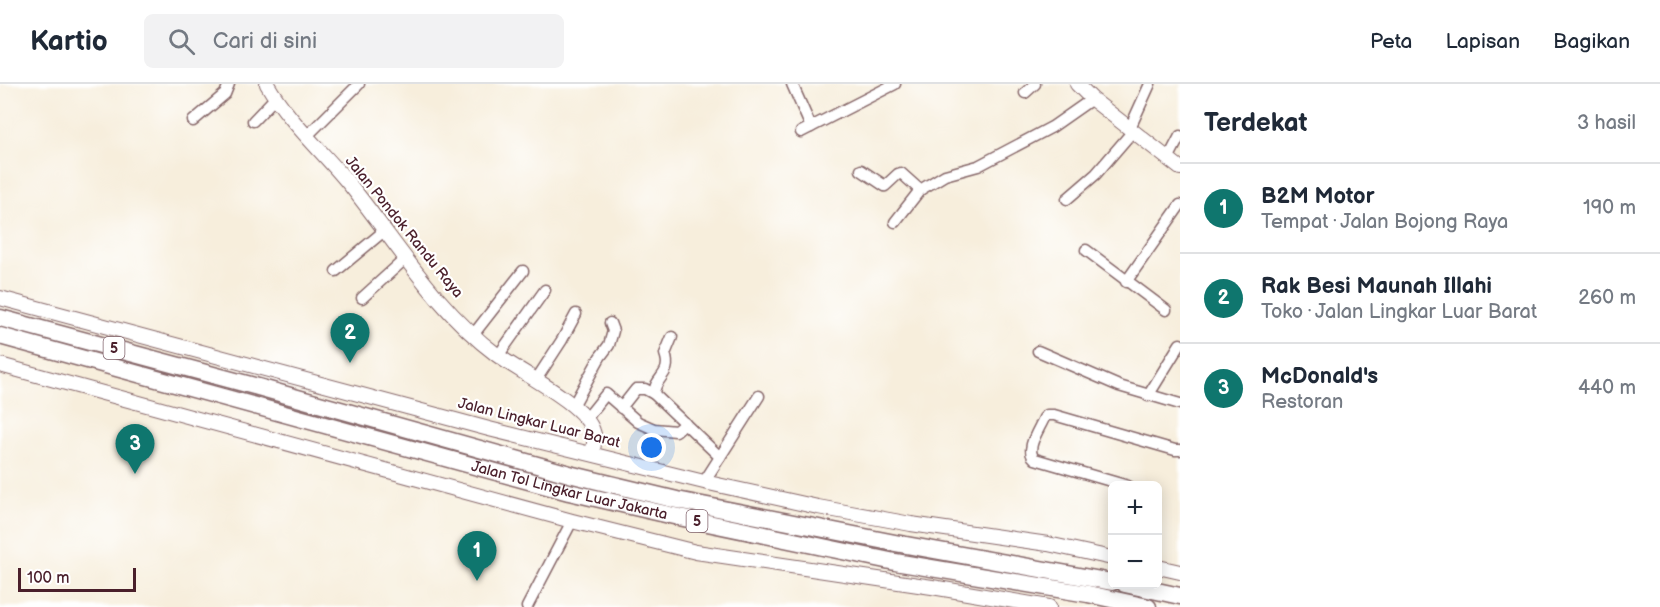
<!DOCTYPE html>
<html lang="id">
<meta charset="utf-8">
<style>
:root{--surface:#fff;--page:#f2f2f3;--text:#1f2937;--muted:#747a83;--line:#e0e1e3;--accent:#0f766e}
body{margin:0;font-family:"Balsamiq Sans",sans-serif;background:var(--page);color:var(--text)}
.controls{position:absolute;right:18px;bottom:18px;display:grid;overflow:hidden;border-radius:9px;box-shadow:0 3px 15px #0003}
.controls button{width:54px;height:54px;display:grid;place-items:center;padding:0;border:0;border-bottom:2px solid var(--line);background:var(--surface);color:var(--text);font:30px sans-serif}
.scale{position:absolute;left:18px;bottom:15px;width:118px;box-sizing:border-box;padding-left:6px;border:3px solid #4a1f2b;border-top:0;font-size:16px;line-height:21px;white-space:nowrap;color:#4a1f2b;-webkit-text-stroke:4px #fff;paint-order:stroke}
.you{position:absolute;left:652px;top:364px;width:21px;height:21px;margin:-15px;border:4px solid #fff;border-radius:50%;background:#1a73e8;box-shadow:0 0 0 9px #1a73e833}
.badge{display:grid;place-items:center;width:39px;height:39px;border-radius:50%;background:var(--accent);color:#fff;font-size:20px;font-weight:700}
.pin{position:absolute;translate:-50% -50px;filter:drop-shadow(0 2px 3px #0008)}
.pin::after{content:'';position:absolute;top:32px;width:21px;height:18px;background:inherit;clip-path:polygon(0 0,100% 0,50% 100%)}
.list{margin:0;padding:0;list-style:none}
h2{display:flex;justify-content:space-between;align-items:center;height:78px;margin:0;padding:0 24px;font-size:26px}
h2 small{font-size:20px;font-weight:400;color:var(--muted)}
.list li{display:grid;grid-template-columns:39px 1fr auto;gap:18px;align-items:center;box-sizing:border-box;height:90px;padding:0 24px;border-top:2px solid var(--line)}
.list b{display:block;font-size:22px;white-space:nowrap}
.list p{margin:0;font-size:20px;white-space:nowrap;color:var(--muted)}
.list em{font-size:20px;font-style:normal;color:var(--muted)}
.icon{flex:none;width:33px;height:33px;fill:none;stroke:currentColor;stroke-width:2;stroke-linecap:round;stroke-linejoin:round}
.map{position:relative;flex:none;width:1180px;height:523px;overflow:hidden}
header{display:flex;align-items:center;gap:36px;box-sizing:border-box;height:84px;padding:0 30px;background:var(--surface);border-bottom:2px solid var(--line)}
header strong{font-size:28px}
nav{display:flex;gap:33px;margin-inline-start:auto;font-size:21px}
.search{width:420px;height:54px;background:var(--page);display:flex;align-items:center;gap:15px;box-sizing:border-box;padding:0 21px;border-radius:9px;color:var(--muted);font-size:22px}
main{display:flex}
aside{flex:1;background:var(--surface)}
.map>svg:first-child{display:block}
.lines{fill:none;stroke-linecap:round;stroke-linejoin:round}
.minor-casing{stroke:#876769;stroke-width:13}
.major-casing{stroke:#876769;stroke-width:16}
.highway-casing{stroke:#876769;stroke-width:19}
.minor{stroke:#fff;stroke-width:10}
.major{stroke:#fff;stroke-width:14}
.highway{stroke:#fff;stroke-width:16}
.labels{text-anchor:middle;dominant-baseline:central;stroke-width:4.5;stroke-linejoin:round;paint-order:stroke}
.shield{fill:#fff;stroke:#80626b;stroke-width:1.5}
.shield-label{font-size:14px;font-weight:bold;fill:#4a1f2b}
.street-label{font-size:15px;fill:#4a1f2b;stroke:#fff}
</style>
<header>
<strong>Kartio</strong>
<div class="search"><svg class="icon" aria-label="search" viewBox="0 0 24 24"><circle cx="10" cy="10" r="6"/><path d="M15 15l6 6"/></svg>Cari di sini</div>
<nav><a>Peta</a><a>Lapisan</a><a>Bagikan</a></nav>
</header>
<main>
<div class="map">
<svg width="1180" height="523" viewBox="0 0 1180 523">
<rect width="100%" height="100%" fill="#fff"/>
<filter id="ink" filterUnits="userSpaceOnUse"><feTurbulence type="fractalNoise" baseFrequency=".0167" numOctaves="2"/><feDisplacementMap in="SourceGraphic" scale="12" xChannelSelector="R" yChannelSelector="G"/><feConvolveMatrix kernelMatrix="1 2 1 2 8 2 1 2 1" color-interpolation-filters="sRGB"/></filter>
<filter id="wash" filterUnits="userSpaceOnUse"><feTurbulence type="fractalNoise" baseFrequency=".008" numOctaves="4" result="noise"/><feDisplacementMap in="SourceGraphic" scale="24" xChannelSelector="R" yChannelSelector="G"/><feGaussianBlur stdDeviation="1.35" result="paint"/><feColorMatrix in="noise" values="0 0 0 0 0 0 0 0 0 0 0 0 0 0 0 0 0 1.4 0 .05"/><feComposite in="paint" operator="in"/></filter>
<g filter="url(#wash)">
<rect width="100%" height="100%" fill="#f7eedc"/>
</g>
<g filter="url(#ink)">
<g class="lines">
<defs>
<g id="minor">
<path d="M792,0L811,43"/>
<path d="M1025,9L1035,0"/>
<path d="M193,37L225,10L229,0"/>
<path d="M253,37L275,14"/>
<path d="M1130,44L1150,0"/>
<path d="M801,48L895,0"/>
<path d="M306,53L359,0"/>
<path d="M1168,75L1180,52"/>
<path d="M861,86L885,102L898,90L901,89L920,106"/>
<path d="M1067,115L1096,90L1133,47"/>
<path d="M895,138L920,106L945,91L978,82L1052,43L1092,15"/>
<path d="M1086,166L1166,226"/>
<path d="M336,187L384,147"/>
<path d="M1126,198L1180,121"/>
<path d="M362,214L405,175"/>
<path d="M473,251L523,187"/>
<path d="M672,253L665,270C673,291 654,293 654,310L720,373"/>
<path d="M1038,267L1119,302L1180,320"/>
<path d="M498,272L545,206"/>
<path d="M536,296L562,256L576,230"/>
<path d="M1148,312L1180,260"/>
<path d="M573,322L600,273L609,261L613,247L610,239"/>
<path d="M621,324L636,305H645L654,310"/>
<path d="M586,335L606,310L638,338L654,345L676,347L685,339"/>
<path d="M704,398L759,312"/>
<path d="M1128,402L1035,375C1024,366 1039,346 1044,334L1047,331H1054L1175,366H1180"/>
<path d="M527,523L572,437"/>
</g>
<g id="major">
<path d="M267,0C290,40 326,70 354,106C399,163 438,227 497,271C521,289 584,319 593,347C596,354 594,361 592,369"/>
<path d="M1077,0L1092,15L1180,84"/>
<path d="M0,214L489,345L704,398L818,423L911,440L1048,460L1112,474"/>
<path d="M0,281L572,437L696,468L932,503L1049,523"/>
<path d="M1158,483L1180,488"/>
</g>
<g id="highway">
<path d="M0,234L258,303L573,391L677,416L895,459L1112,498"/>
<path id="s1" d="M0,252L569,408L674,432L895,478L1088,510L1148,523"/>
<path d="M1125,500L1180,512"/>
</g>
</defs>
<use href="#minor" class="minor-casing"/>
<use href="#major" class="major-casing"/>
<use href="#highway" class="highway-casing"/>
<use href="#minor" class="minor"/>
<use href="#major" class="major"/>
<use href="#highway" class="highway"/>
</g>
</g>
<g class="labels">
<g class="shield">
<rect x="103.5" y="253" width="21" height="22" rx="4.5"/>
<rect x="686.5" y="426" width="21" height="22" rx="4.5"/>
</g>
<g class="shield-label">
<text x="114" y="264">5</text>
<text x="697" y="437">5</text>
</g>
<g class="street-label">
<text transform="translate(404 143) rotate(51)">Jalan Pondok Randu Raya</text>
<text transform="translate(539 339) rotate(14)">Jalan Lingkar Luar Barat</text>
<text stroke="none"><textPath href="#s1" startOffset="590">Jalan Tol Lingkar Luar Jakarta</textPath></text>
</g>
</g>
</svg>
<div class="controls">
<button>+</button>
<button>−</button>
</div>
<div class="scale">100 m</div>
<div class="you"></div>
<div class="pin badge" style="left:477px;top:497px">1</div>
<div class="pin badge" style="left:350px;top:279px">2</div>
<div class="pin badge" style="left:135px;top:390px">3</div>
</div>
<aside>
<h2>Terdekat<small>3 hasil</small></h2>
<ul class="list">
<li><span class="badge">1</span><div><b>B2M Motor</b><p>Tempat · Jalan Bojong Raya</p></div><em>190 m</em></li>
<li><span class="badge">2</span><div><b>Rak Besi Maunah Illahi</b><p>Toko · Jalan Lingkar Luar Barat</p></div><em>260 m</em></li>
<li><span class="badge">3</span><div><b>McDonald's</b><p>Restoran</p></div><em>440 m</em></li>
</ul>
</aside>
</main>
